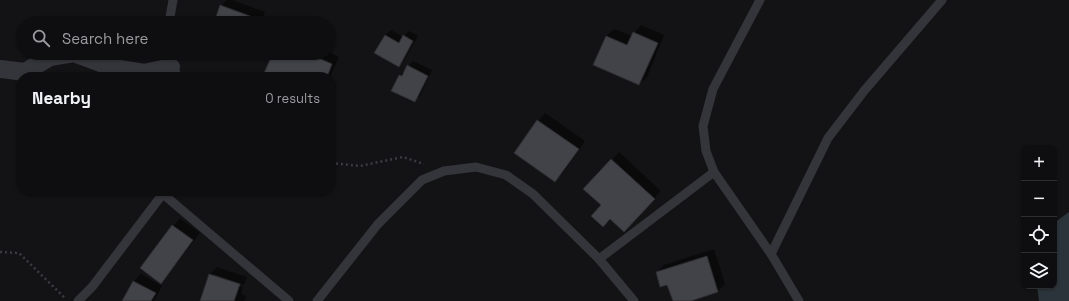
<!DOCTYPE html>
<meta charset="utf-8">
<style>
:root{--surface:#0e0e10;--page:#171719;--text:#f1f3f6;--muted:#9b9c9f;--line:#2e2e30}
body{margin:0;font-family:"Space Grotesk",sans-serif;background:var(--page);color:var(--text)}
.controls{position:absolute;right:12px;bottom:12px;display:grid;overflow:hidden;border-radius:8px;box-shadow:0 1px 3px #0004}
.controls button{width:36px;height:36px;display:grid;place-items:center;padding:0;border:0;border-bottom:1px solid var(--line);background:var(--surface);color:var(--text);font:20px sans-serif}
.list{margin:0;padding:0;list-style:none}
h2{display:flex;justify-content:space-between;align-items:center;height:52px;margin:0;padding:0 16px;font-size:17px}
h2 small{font-size:13px;font-weight:400;color:var(--muted)}
.icon{flex:none;width:22px;height:22px;fill:none;stroke:currentColor;stroke-width:2;stroke-linecap:round;stroke-linejoin:round}
.map{position:relative;flex:none;width:1069px;height:301px;overflow:hidden}
.search{position:absolute;background:var(--surface);box-shadow:0 1px 3px #0004;left:16px;top:16px;width:320px;height:44px;display:flex;align-items:center;gap:10px;box-sizing:border-box;padding:0 14px;border-radius:22px;color:var(--muted);font-size:15px}
.panel{position:absolute;background:var(--surface);box-shadow:0 1px 3px #0004;left:16px;top:72px;width:320px;height:124px;border-radius:16px}
.map>svg:first-child{display:block}
.water{fill:#2b343a}
.shadow{fill:#0007}
.building{fill:#424348;stroke:#2d2d31}
.lines{fill:none;stroke-linecap:round;stroke-linejoin:round}
.path{stroke:#3a3c41;stroke-width:2.5;stroke-dasharray:2 3;stroke-linecap:butt}
.lane{stroke:#34353a;stroke-width:9}
.street{stroke:#34353a;stroke-width:18}
</style>
<div class="map">
<svg width="1069" height="301" viewBox="0 0 1069 301">
<rect width="100%" height="100%" fill="#131315"/>
<path class="water" d="M1069,212V301H1039L1037,286H1054V223Z"/>
<g class="shadow">
<path d="M227,0H232L265,12L261,23H215L221,6Z"/>
<path d="M641,25L664,35L647,77L639,84L606,36L614,29L632,36Z"/>
<path d="M391,30L403,37L409,31L418,36L404,60L399,66L385,35Z"/>
<path d="M329,52L339,57L330,77H276L275,53Z"/>
<path d="M237,53H247L244,56Z"/>
<path d="M413,61L432,70L420,96L414,101L400,76Z"/>
<path d="M545,113L585,141L562,174L555,181L515,153L538,121Z"/>
<path d="M619,152L661,191L631,224L611,218L603,226L602,205L612,160Z"/>
<path d="M180,218L200,233L161,283L141,268Z"/>
<path d="M714,249L725,284L718,291L688,301H674L668,283L657,272L664,265Z"/>
<path d="M217,267L247,277L244,285L213,274V276L243,287L241,294L246,296L244,301H201L210,274Z"/>
<path d="M141,274L162,286L154,301H123L133,282Z"/>
</g>
<g class="building">
<path d="M220,5L258,19L257,23H214Z"/>
<path d="M633,32L658,43L639,85L593,65L606,36L627,45Z"/>
<path d="M385,35L399,43L403,35L413,41L399,67L374,53Z"/>
<path d="M273,53H307L332,64L327,77H273L264,73Z"/>
<path d="M407,65L428,76L415,102L391,91L399,75L402,76Z"/>
<path d="M537,120L579,149L555,182L514,153Z"/>
<path d="M611,159L655,199L624,232L610,219L603,227L591,216L601,205L583,189Z"/>
<path d="M172,225L193,240L161,284L140,268Z"/>
<path d="M707,256L718,292L691,301H673L667,285L660,287L656,272Z"/>
<path d="M209,274L240,284L234,301H200Z"/>
<path d="M133,281L156,293L151,301H122Z"/>
</g>
<g class="lines">
<g class="path">
<path d="M331,163L360,166L403,157L424,164"/>
<path d="M0,252L19,253L66,299"/>
</g>
<g class="lane">
<path d="M760,0L713,89L703,126L706,151L714,172L771,254L799,301"/>
<path d="M169,23L173,0"/>
<path d="M166,53L171,67L179,77"/>
<path d="M163,194L289,301"/>
<path d="M771,254L828,138L864,91L942,0"/>
<path d="M599,259L714,172"/>
<path d="M78,301L92,287L165,191"/>
<path d="M317,301L378,224L422,180L444,171L476,167L506,175L533,194L599,259L634,301"/>
</g>
<path class="street" d="M0,69L25,72L50,57L74,53L114,68L144,73L171,67"/>
</g>
</svg>
<div class="controls">
<button>+</button>
<button>−</button>
<button><svg class="icon" aria-label="locate" viewBox="0 0 24 24"><circle cx="12" cy="12" r="6"/><path d="M12 2v4M12 18v4M2 12h4M18 12h4"/></svg></button>
<button><svg class="icon" aria-label="layers" viewBox="0 0 24 24"><path d="M12 4l9 5-9 5-9-5zM3 14l9 5 9-5"/></svg></button>
</div>
<div class="search"><svg class="icon" aria-label="search" viewBox="0 0 24 24"><circle cx="10" cy="10" r="6"/><path d="M15 15l6 6"/></svg>Search here</div>
<section class="panel">
<h2>Nearby<small>0 results</small></h2>
<ul class="list">
</ul>
</section>
</div>
